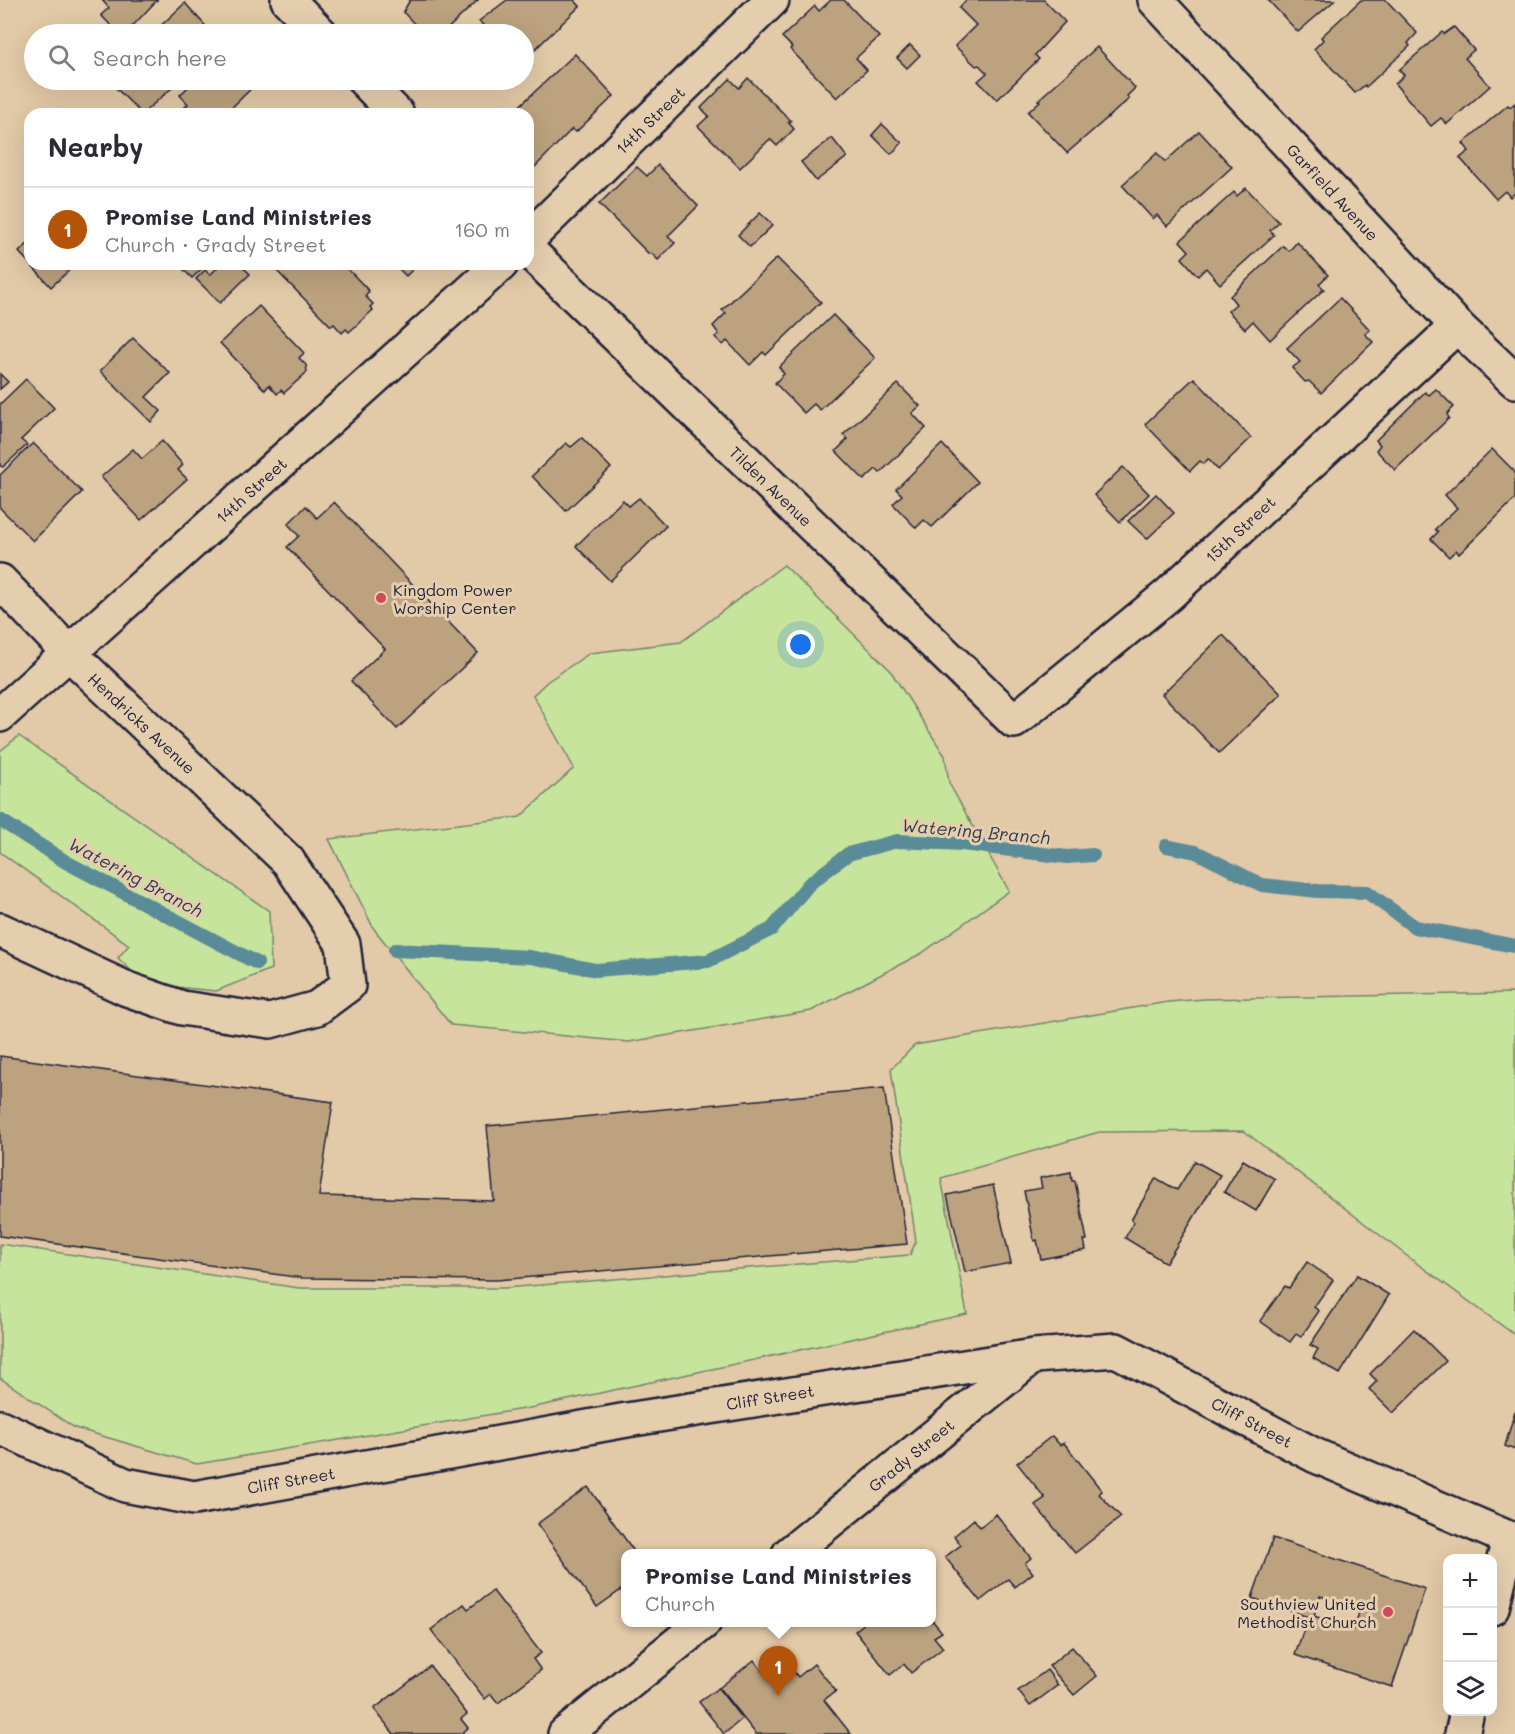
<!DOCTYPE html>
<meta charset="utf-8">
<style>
:root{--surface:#fff;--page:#f2f2f3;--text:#2b2b33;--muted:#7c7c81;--line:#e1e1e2;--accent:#b45309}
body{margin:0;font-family:Mali,sans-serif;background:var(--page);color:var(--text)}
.controls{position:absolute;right:18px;bottom:18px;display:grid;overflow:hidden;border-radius:12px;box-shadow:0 6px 24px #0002}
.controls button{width:54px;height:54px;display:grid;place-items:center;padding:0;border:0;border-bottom:2px solid var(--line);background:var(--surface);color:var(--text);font:30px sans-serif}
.you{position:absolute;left:801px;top:645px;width:21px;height:21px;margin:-15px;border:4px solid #fff;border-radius:50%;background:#1a73e8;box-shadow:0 0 0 9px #1a73e833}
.badge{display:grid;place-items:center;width:39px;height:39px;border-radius:50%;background:var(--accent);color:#fff;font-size:20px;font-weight:700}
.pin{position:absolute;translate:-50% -50px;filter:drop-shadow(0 2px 3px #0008)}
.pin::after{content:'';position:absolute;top:32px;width:21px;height:18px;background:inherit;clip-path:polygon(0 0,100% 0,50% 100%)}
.popup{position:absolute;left:621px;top:1549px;width:315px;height:78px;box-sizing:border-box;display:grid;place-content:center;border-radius:12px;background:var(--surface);filter:drop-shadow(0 2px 4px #0005);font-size:20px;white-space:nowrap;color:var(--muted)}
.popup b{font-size:22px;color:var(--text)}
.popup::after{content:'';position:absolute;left:50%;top:100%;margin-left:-12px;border:12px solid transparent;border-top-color:var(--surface)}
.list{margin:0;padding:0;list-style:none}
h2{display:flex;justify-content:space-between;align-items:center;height:78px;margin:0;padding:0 24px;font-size:26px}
h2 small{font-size:20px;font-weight:400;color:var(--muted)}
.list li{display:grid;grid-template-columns:39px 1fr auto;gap:18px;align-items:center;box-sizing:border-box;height:84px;padding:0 24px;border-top:2px solid var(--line)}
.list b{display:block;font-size:22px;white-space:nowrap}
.list p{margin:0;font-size:20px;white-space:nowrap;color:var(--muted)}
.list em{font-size:20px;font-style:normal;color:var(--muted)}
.icon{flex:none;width:33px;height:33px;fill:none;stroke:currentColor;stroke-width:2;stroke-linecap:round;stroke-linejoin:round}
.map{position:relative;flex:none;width:1515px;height:1734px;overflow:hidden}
.search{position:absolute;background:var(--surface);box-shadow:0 6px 24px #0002;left:24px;top:24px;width:510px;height:66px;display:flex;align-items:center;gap:15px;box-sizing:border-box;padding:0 21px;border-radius:33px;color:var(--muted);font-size:22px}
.panel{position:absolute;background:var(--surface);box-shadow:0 6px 24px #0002;left:24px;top:108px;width:510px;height:162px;border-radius:18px}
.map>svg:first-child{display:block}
.green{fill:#c6e49c;stroke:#74836c;stroke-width:1.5}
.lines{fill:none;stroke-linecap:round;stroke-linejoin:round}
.stream{stroke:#5a8b98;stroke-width:14}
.building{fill:#bca27e;stroke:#22223b;stroke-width:1.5;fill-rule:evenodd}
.minor-casing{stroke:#22223b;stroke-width:38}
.minor{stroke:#e5ceae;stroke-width:33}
.poi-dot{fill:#d1495b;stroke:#e5ceae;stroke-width:2}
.labels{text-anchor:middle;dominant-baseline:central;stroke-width:6;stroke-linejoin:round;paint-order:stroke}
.street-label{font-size:16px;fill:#22223b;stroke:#e5ceae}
.poi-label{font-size:16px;fill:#22223b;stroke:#e5ceae;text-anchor:start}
.water-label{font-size:18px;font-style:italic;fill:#303c52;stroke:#e5ceae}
</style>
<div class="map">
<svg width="1515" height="1734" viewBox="0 0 1515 1734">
<rect width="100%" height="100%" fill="#e2c9a7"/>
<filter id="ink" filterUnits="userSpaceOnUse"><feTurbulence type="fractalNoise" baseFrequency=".0167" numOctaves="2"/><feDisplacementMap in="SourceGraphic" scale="12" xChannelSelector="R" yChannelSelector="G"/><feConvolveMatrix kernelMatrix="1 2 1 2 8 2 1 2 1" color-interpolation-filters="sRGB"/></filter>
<g filter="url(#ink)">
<g class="green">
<path d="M784,565L890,670L945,756L949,783L1009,891L922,953L811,1011L629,1042L451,1025L374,929L329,839L520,817L574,768L533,695L548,681L590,653L681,642Z"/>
<path d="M19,736L269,911L271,969L216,991L145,984L118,958L129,945L0,852V751Z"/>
<path d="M1515,993V1335L1411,1259L1244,1131L1099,1132L941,1178L967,1314L535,1407L197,1464L75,1428L0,1378V1244L299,1288H504L910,1255L916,1241L891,1069L915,1045L1168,1002L1204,999Z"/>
</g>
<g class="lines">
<g class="stream">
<path d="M0,820L66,862L257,963"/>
<path d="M1166,846L1196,852L1262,885L1318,891L1367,892L1415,927L1515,946"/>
<path d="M395,950L530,957L596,970L708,961L772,929L809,884L848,854L897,841L962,844L1067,857L1093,855"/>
</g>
</g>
<g class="building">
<path d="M102,0H157L128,31L124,27L118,33L101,15L109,8Z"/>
<path d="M410,0H478L442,34L440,31L436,34H424L403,12Z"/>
<path d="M507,0H574L580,6L524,60V34H492L479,21Z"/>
<path d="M831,0H844L879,37L856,58L867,70L837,98L790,49L792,47L782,37L815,6L819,11Z"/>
<path d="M966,0H1044L1065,22L1035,55L1039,59L997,100L978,81L987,73L979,65L976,66L955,46L976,25L959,8Z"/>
<path d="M1268,0H1335L1298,32Z"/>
<path d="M1361,0H1386L1417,33L1408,43L1410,46L1366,87L1365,85L1355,93L1314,49L1323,40L1321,37Z"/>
<path d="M185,3L210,31L206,34H152Z"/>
<path d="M1454,27L1474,50L1465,58L1490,86L1447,124L1441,118L1431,126L1395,84L1404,75L1399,70L1442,32L1444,34Z"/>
<path d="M910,45L920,55L907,68L897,58Z"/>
<path d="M1097,47L1135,88L1127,96L1129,99L1067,153L1028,112L1040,101L1038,100Z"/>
<path d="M575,54L614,96L576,132L572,129L535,167L528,160V114H511Z"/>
<path d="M748,78L791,121L788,122L794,129L777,146L770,139L740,168L698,126L709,116L701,108L730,79L739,88Z"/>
<path d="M108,80H181L142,114Z"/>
<path d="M195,80H260L225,114H178L188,104L180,95Z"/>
<path d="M1515,103V193L1510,197L1505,191L1496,199L1460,158L1469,151L1463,143L1508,105L1510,107Z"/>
<path d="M882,124L902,143L891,154L872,135Z"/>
<path d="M1199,131L1232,167L1167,226L1157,215L1153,219L1122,185L1157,153L1165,162Z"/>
<path d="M832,138L847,157L816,181L801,162Z"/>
<path d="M658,165L698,206L668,236L675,243L658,260L651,253L649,254L599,204L637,167L647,176Z"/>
<path d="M1246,188L1279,222L1270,230L1274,235L1220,284L1206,268L1198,276L1182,258L1189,251L1180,241L1234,192L1237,196Z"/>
<path d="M760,213L773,225L750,247L738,235Z"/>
<path d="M30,242V264H76L51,287L19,252Z"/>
<path d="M1297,242L1328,275L1319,284L1324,289L1270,340L1253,321L1245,329L1228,311L1236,304L1230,296L1283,246L1289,251Z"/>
<path d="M777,258L821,302L766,355L763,352L750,365L727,341L723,345L715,337L719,334L713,326L726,313L722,310Z"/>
<path d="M178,264H207L192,278Z"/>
<path d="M221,264H240L250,274L220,303L196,279L205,270L210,275Z"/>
<path d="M285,264H343L369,291L365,296L373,304L370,307L373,310L349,332L346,329L342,333L334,324L331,326L277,271Z"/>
<path d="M384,264H418L406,276L396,266L391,270Z"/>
<path d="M1340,298L1370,330L1365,334L1373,342L1321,393L1309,381L1305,382L1292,368L1300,362L1287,348Z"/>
<path d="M259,306L304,353L299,358L306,365L307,372L284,393L281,390L277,394L269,385L265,390L220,343Z"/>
<path d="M833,315L875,358L820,410L814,404L804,413L775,383L784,374L779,367Z"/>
<path d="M133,338L170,373L146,397L161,411L151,422L100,371Z"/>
<path d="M0,374L8,382L0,389Z"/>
<path d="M1194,378L1251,438L1218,470L1208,459L1204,464L1200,461L1190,471L1145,424Z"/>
<path d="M26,379L54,408L21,440L27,445L3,467L0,466V404Z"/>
<path d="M898,384L920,406L912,413L926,428L880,473L876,469L864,480L836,451L848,439L843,435Z"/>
<path d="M1436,389L1454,407L1447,414L1449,418L1395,470L1376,450L1380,445L1376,440L1425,392L1429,395Z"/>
<path d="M582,438L611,468L566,511L532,476L566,443L571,447Z"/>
<path d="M162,441L183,465L178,470L187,479L141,520L101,477L133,449L142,459Z"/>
<path d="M33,443L82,492L33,541L0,508V475Z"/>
<path d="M942,444L978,482L932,527L924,520L916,528L893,504L902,495L896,489Z"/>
<path d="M1492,449L1515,472V499L1459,554L1456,550L1449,557L1431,539L1438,532L1435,529L1457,508L1445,495Z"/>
<path d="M1123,467L1149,494L1120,522L1094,495Z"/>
<path d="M1156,494L1174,513L1147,539L1128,521Z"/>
<path d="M639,498L666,526L610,581L576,546L623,500L629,506Z"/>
<path d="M334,502L478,653L397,729L351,681L385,649L287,547L299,536L288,524L306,506L317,518Z"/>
<path d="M1223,635L1281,694L1219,753L1162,694Z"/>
<path d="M0,1056L333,1102L319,1196L494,1201L487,1126L884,1088L907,1244L497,1280L302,1278L0,1236Z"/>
<path d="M1243,1160L1275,1179L1256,1211L1224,1192Z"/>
<path d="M1195,1161L1220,1175L1166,1263L1125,1238L1134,1222L1131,1220L1156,1178L1177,1190Z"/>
<path d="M1071,1172L1072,1181H1075L1087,1240H1084L1086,1250L1041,1259L1037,1240L1034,1241L1024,1191L1042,1188L1040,1178Z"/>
<path d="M993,1185L1011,1263L965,1272L947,1195Z"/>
<path d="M1307,1262L1333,1280L1314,1307L1319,1311L1301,1337L1296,1334L1290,1342L1260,1321L1285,1286L1289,1288Z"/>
<path d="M1357,1275L1389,1295L1340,1374L1313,1358L1318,1349L1310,1345Z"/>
<path d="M1414,1329L1446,1361L1393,1413L1369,1389L1377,1381L1370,1374Z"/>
<path d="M1515,1411V1450L1505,1446Z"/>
<path d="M1052,1436L1060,1445L1064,1443L1102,1491L1099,1494L1121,1517L1075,1553L1035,1505L1045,1498L1017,1463Z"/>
<path d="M588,1487L636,1554H625V1587L597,1607L537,1524Z"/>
<path d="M996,1514L1031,1558L1025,1563L1033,1573L1015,1587L1008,1579L980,1601L945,1557L961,1545L954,1536L974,1519L980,1527Z"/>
<path d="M1273,1538L1425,1589L1392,1687L1295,1655L1308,1617L1252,1598ZM1320,1596L1360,1609L1354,1629L1314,1616Z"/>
<path d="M493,1591L541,1653L533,1659L541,1670L498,1703L491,1694L485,1699L431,1630L464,1604L468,1609Z"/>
<path d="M931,1619L942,1632L934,1637L943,1648L911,1673L904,1664L890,1675L855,1631L866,1622H931Z"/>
<path d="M1072,1647L1097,1676L1074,1695L1049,1666Z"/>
<path d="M754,1660L770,1681L789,1665L798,1677L814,1664L836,1691L824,1700L851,1734H756L719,1688Z"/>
<path d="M430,1666L467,1714L461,1719L468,1728L461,1734H394L374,1709Z"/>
<path d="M1047,1670L1058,1685L1030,1706L1018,1691Z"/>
<path d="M718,1688L742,1719L724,1734L699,1702Z"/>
</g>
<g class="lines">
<defs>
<g id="minor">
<path d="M288,0L321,34"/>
<path d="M1155,0L1457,326L1515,381"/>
<path d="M364,80L397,114"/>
<path d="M528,239L772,0"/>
<path d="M528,250L1014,721L1168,595L1457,326"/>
<path d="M0,581L69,653L288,861L343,944L348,985L317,1008L270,1021L182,1008L127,989L0,930"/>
<path d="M0,715L501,264"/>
<path d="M0,1427L125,1485L194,1498L627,1420L1034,1356L1116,1350L1314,1455L1515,1541"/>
<path d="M789,1554L1032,1357"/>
<path d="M1492,1608L1509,1539"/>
<path d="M565,1734L704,1622"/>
<path d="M1462,1734L1467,1712"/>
</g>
</defs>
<use href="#minor" class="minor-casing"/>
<use href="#minor" class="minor"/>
</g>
</g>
<g class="poi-dot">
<circle cx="381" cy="598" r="6"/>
<circle cx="1388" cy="1612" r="6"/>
</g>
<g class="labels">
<g class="street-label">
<text transform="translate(650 120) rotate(-44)">14th Street</text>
<text transform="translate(1333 192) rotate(47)">Garfield Avenue</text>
<text transform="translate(771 486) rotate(44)">Tilden Avenue</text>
<text transform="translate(251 490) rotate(-42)">14th Street</text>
<text transform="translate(1240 529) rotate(-43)">15th Street</text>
<text transform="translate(142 723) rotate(43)">Hendricks Avenue</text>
<text transform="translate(770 1397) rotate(-9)">Cliff Street</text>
<text transform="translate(1252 1422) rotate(28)">Cliff Street</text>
<text transform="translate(911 1455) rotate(-39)">Grady Street</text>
<text transform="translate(291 1480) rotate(-10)">Cliff Street</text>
</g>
<g class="poi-label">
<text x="393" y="589">Kingdom Power<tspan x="393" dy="18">Worship Center</tspan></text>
<text x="1376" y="1603" text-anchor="end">Southview United<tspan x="1376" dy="18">Methodist Church</tspan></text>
</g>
<g class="water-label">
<text transform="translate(976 831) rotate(5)">Watering Branch</text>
<text transform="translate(136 877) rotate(28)">Watering Branch</text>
</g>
</g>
</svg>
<div class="controls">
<button>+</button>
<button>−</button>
<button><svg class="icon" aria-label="layers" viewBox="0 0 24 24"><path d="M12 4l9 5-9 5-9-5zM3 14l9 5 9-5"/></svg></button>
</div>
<div class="you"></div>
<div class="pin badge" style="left:778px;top:1696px">1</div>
<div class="popup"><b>Promise Land Ministries</b>Church</div>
<div class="search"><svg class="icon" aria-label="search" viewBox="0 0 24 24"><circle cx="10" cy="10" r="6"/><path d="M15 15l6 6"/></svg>Search here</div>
<section class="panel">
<h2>Nearby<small></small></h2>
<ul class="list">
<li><span class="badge">1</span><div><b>Promise Land Ministries</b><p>Church · Grady Street</p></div><em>160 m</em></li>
</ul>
</section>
</div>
